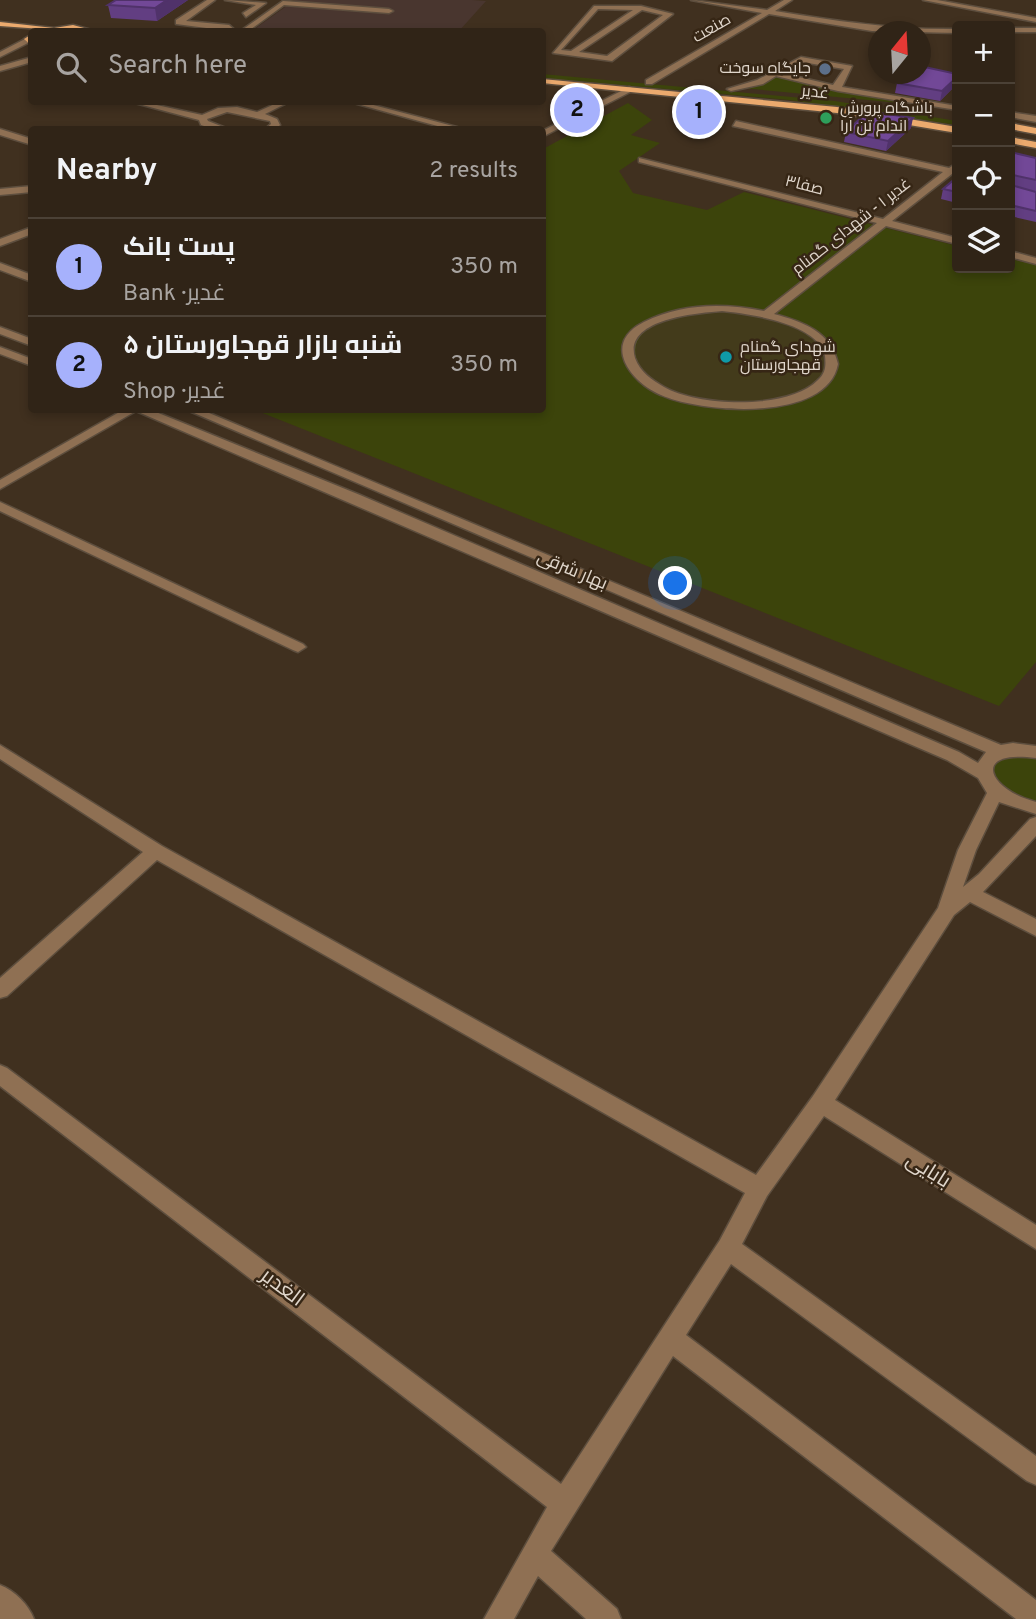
<!DOCTYPE html>
<meta charset="utf-8">
<style>
:root{--surface:#302417;--page:#382c20;--text:#f1f3f6;--muted:#a8a4a1;--line:#4b4136;--accent:#a6b1fc}
body{margin:0;font-family:Overpass,Cairo,sans-serif;background:var(--page);color:var(--text)}
.controls{position:absolute;right:21px;top:21px;display:grid;overflow:hidden;border-radius:7px;box-shadow:0 4px 10px #0003}
.controls button{width:63px;height:63px;display:grid;place-items:center;padding:0;border:0;border-bottom:2px solid var(--line);background:var(--surface);color:var(--text);font:35px sans-serif}
.compass{position:absolute;left:868px;top:21px;width:63px;height:63px;border-radius:50%;background:var(--surface);box-shadow:0 4px 10px #0003;rotate:18deg}
.you{position:absolute;left:676px;top:584px;width:24px;height:24px;margin:-18px;border:5px solid #fff;border-radius:50%;background:#1a73e8;box-shadow:0 0 0 10px #1a73e833}
.badge{display:grid;place-items:center;width:46px;height:46px;border-radius:50%;background:var(--accent);color:#111;font-size:23px;font-weight:700}
.pin{position:absolute;translate:-50% -50%;border:4px solid #fff;box-shadow:0 2px 7px #0006}
.list{margin:0;padding:0;list-style:none}
h2{display:flex;justify-content:space-between;align-items:center;height:91px;margin:0;padding:0 28px;font-size:30px}
h2 small{font-size:23px;font-weight:400;color:var(--muted)}
.list li{display:grid;grid-template-columns:46px 1fr auto;gap:21px;align-items:center;box-sizing:border-box;height:98px;padding:0 28px;border-top:2px solid var(--line)}
.list b{display:block;font-size:26px;white-space:nowrap}
.list p{margin:0;font-size:23px;white-space:nowrap;color:var(--muted)}
.list em{font-size:23px;font-style:normal;color:var(--muted)}
.icon{flex:none;width:38px;height:38px;fill:none;stroke:currentColor;stroke-width:2;stroke-linecap:round;stroke-linejoin:round}
.map{position:relative;flex:none;width:1036px;height:1619px;overflow:hidden}
.search{position:absolute;background:var(--surface);box-shadow:0 4px 10px #0003;left:28px;top:28px;width:518px;height:77px;display:flex;align-items:center;gap:18px;box-sizing:border-box;padding:0 24px;border-radius:7px;color:var(--muted);font-size:26px}
.panel{position:absolute;background:var(--surface);box-shadow:0 4px 10px #0003;left:28px;top:126px;width:518px;height:287px;border-radius:7px}
.map>svg:first-child{display:block}
.education{fill:#49362f}
.green{fill:#3c440b}
.sand{fill:#433b1b}
.lines{fill:none;stroke-linecap:round;stroke-linejoin:round}
.minor-casing{stroke:#5d4e3e;stroke-width:3}
.major-casing{stroke:#5d4e3e;stroke-width:3}
.minor{fill:#8f7053;fill-rule:evenodd}
.major{fill:#ebaa6e;fill-rule:evenodd}
.wall{fill:#623e82}
.shaded-wall{fill:#50326a}
.building{fill:#724897;stroke:#50326a;stroke-width:2}
.service-dot{fill:#5c6f8a;stroke:#362615;stroke-width:2.5}
.leisure-dot{fill:#2e9e5b;stroke:#362615;stroke-width:2.5}
.culture-dot{fill:#0f9aa8;stroke:#362615;stroke-width:2.5}
.labels{text-anchor:middle;dominant-baseline:central;stroke-width:5;stroke-linejoin:round;paint-order:stroke}
.far-street-label{font-size:16px;fill:#e0d6cb;stroke:#362615}
.far-poi-label{font-size:16px;fill:#e0d6cb;stroke:#362615;text-anchor:start}
.street-label{font-size:18px;fill:#e0d6cb;stroke:#362615}
.near-street-label{font-size:21px;fill:#e0d6cb;stroke:#362615}
</style>
<div class="map">
<svg width="1036" height="1619" viewBox="0 0 1036 1619">
<rect width="100%" height="100%" fill="#40301f"/>
<path class="education" d="M295,0H472L486,1L459,31L250,32Z"/>
<g class="green">
<path d="M542,74L835,101L957,121V125L789,100L543,78Z"/>
<path d="M777,76L900,103L742,88Z"/>
<path d="M628,103L652,120L631,135L660,143L619,171L633,193L707,210L744,192L957,246V268H1010V259L1036,265V662L999,706L255,410H542L543,149Z"/>
<path d="M1000,756H1036V804L1015,800L991,778L993,762Z"/>
</g>
<path class="sand" d="M714,311C749,313 800,316 821,348C826,356 828,365 824,373C815,389 795,395 779,399C744,407 702,404 669,389C634,372 619,340 662,321C678,314 696,313 714,311Z"/>
<g class="lines">
<defs>
<g id="minor">
<path d="M207,0H215L186,21L229,25L237,32L176,24V20Z"/>
<path d="M225,0L266,3L246,17L243,13L256,5Z"/>
<path d="M691,0L767,10L784,0H792L775,11C836,21 895,30 957,29V33L872,31L769,14L652,84H646V80L762,13Z"/>
<path d="M923,0H937L1036,18V22Z"/>
<path d="M283,1L389,9L393,11L389,13L284,5L247,32H239Z"/>
<path d="M594,6H641L673,14L612,61L553,53ZM598,9L633,10L571,51L561,50ZM642,10L663,15L607,56L579,52Z"/>
<rect x="1010" y="28" width="26" height="4"/>
<path d="M25,39L32,41L0,57V52Z"/>
<path d="M32,57V62L0,71V66Z"/>
<path d="M801,57L852,66L842,87L957,106V110L838,91L776,76L763,84L731,91L727,89L757,80ZM802,62L844,69L833,85L781,73Z"/>
<path d="M629,87L636,89L542,137V131Z"/>
<path d="M131,102H143L202,115L218,108L237,107L257,112L279,102H289L265,114L277,119L280,125L275,130H264L271,124L270,121L227,112L207,119L208,121L231,130H216L201,125L199,120Z"/>
<path d="M350,102H362L468,130H452Z"/>
<path d="M1010,112L1036,116V122L1010,117Z"/>
<path d="M736,121L949,168L957,163V170L892,221L957,238V244L886,226L774,314C804,322 831,332 838,364C827,423 701,413 661,395C630,382 601,343 644,322C682,303 724,303 764,311L877,223L639,162V158L883,219L943,172L733,126ZM722,311C750,314 818,323 825,356C826,365 826,373 818,380C789,410 699,407 664,387C652,380 640,372 635,358C623,319 697,313 722,311Z"/>
<path d="M0,129L32,139V145L0,135Z"/>
<path d="M32,186V192L0,195V189Z"/>
<path d="M32,227V234L0,246V239Z"/>
<path d="M1010,251L1036,258V264L1010,257Z"/>
<path d="M0,263L32,275V282L0,270Z"/>
<path d="M0,327L32,339V346L0,334Z"/>
<path d="M0,347L32,359V366L0,354Z"/>
<path d="M123,410H151L360,495L959,752L978,763L986,752L187,410H202L1001,745L1013,743L1036,746V758C970,749 988,790 1036,802V814L999,802L976,850L963,887L979,874L1030,819L1036,817V836L983,892L1036,919V936L970,902L954,915L835,1100L1036,1225V1249L824,1116L767,1196L742,1244L1036,1456V1485L1027,1481L731,1264L686,1335L1036,1600V1619H1016L673,1356L551,1551L617,1609L621,1619H586L538,1576L514,1619H484L547,1507L0,1086V1065L7,1068L561,1484L720,1240L745,1193L157,860L7,996L0,998V978L143,852L0,759V745L162,846L756,1175L813,1096L938,908L958,850L987,793L978,778L947,760L136,411L0,489V480Z"/>
<path d="M0,502L303,644L306,647L298,652L293,650L0,511Z"/>
<path d="M0,1585C15,1591 28,1604 34,1619H0Z"/>
</g>
<g id="major">
<path d="M0,22L54,28L73,25L99,32L73,29L37,32L42,29L0,26Z"/>
<path d="M32,34V46L24,39Z"/>
<path d="M542,79L837,107L957,127V133L837,113L542,83Z"/>
<path d="M1010,123L1036,128V134L1010,129Z"/>
<path d="M1010,137L1036,142V148L1010,143Z"/>
</g>
</defs>
<use href="#minor" class="minor-casing"/>
<use href="#major" class="major-casing"/>
<use href="#minor" class="minor"/>
<use href="#major" class="major"/>
</g>
<g class="wall">
<path d="M188,0L157,21L111,18L108,5Z"/>
<path d="M957,74V84L940,101L895,93L897,83Z"/>
<path d="M911,128L886,151L844,142L846,132Z"/>
<path d="M1010,152L1036,158V222L1010,216Z"/>
<path d="M957,177V203L941,199L943,189Z"/>
</g>
<g class="shaded-wall">
<path d="M167,0H188L157,21L155,8Z"/>
<path d="M957,77V84L940,101L942,91Z"/>
<path d="M913,118L911,128L886,151L888,141Z"/>
</g>
<g class="building">
<path d="M116,0H167L155,8L108,5Z"/>
<path d="M920,66L957,74V77L942,91L897,83L907,74H920Z"/>
<path d="M868,111L913,118L888,141L846,132Z"/>
<path d="M1010,152L1036,158V180L1013,175L1010,178L1011,185L1036,192V211L1010,205Z"/>
<path d="M957,177V192L943,189Z"/>
</g>
<circle class="service-dot" cx="825" cy="69" r="7"/>
<circle class="leisure-dot" cx="826" cy="118" r="7"/>
<circle class="culture-dot" cx="726" cy="357" r="7"/>
<g class="labels">
<g class="far-street-label">
<text transform="translate(712 29) rotate(-30)">صنعت</text>
<text transform="translate(815 93) rotate(6)">غدیر</text>
<text transform="translate(804 186) rotate(14)">صفا۳</text>
<text transform="translate(852 227) rotate(-38)">غدیر ۱ - شهدای گمنام</text>
</g>
<g class="far-poi-label">
<text x="811" y="69" text-anchor="end">جایگاه سوخت</text>
<text x="840" y="109">باشگاه پرورش<tspan x="840" dy="18">اندام تن آرا</tspan></text>
<text x="740" y="348">شهدای گمنام<tspan x="740" dy="18">قهجاورستان</tspan></text>
</g>
<g class="street-label">
<text transform="translate(572 571) rotate(23)">بهار شرقی</text>
</g>
<g class="near-street-label">
<text transform="translate(928 1171) rotate(32)">بابایی</text>
<text transform="translate(282 1288) rotate(37)">الغدیر</text>
</g>
</g>
</svg>
<div class="controls">
<button>+</button>
<button>−</button>
<button><svg class="icon" aria-label="locate" viewBox="0 0 24 24"><circle cx="12" cy="12" r="6"/><path d="M12 2v4M12 18v4M2 12h4M18 12h4"/></svg></button>
<button><svg class="icon" aria-label="layers" viewBox="0 0 24 24"><path d="M12 4l9 5-9 5-9-5zM3 14l9 5 9-5"/></svg></button>
</div>
<svg class="compass" viewBox="-18 -18 36 36"><path d="M0-13l5 13h-10z" fill="#e53935"/><path d="M0 13l5-13h-10z" fill="#a8a4a1"/></svg>
<div class="you"></div>
<div class="pin badge" style="left:699px;top:112px">1</div>
<div class="pin badge" style="left:577px;top:110px">2</div>
<div class="search"><svg class="icon" aria-label="search" viewBox="0 0 24 24"><circle cx="10" cy="10" r="6"/><path d="M15 15l6 6"/></svg>Search here</div>
<section class="panel">
<h2>Nearby<small>2 results</small></h2>
<ul class="list">
<li><span class="badge">1</span><div><b>پست بانک</b><p>Bank · غدیر</p></div><em>350 m</em></li>
<li><span class="badge">2</span><div><b>۵ شنبه بازار قهجاورستان</b><p>Shop · غدیر</p></div><em>350 m</em></li>
</ul>
</section>
</div>
